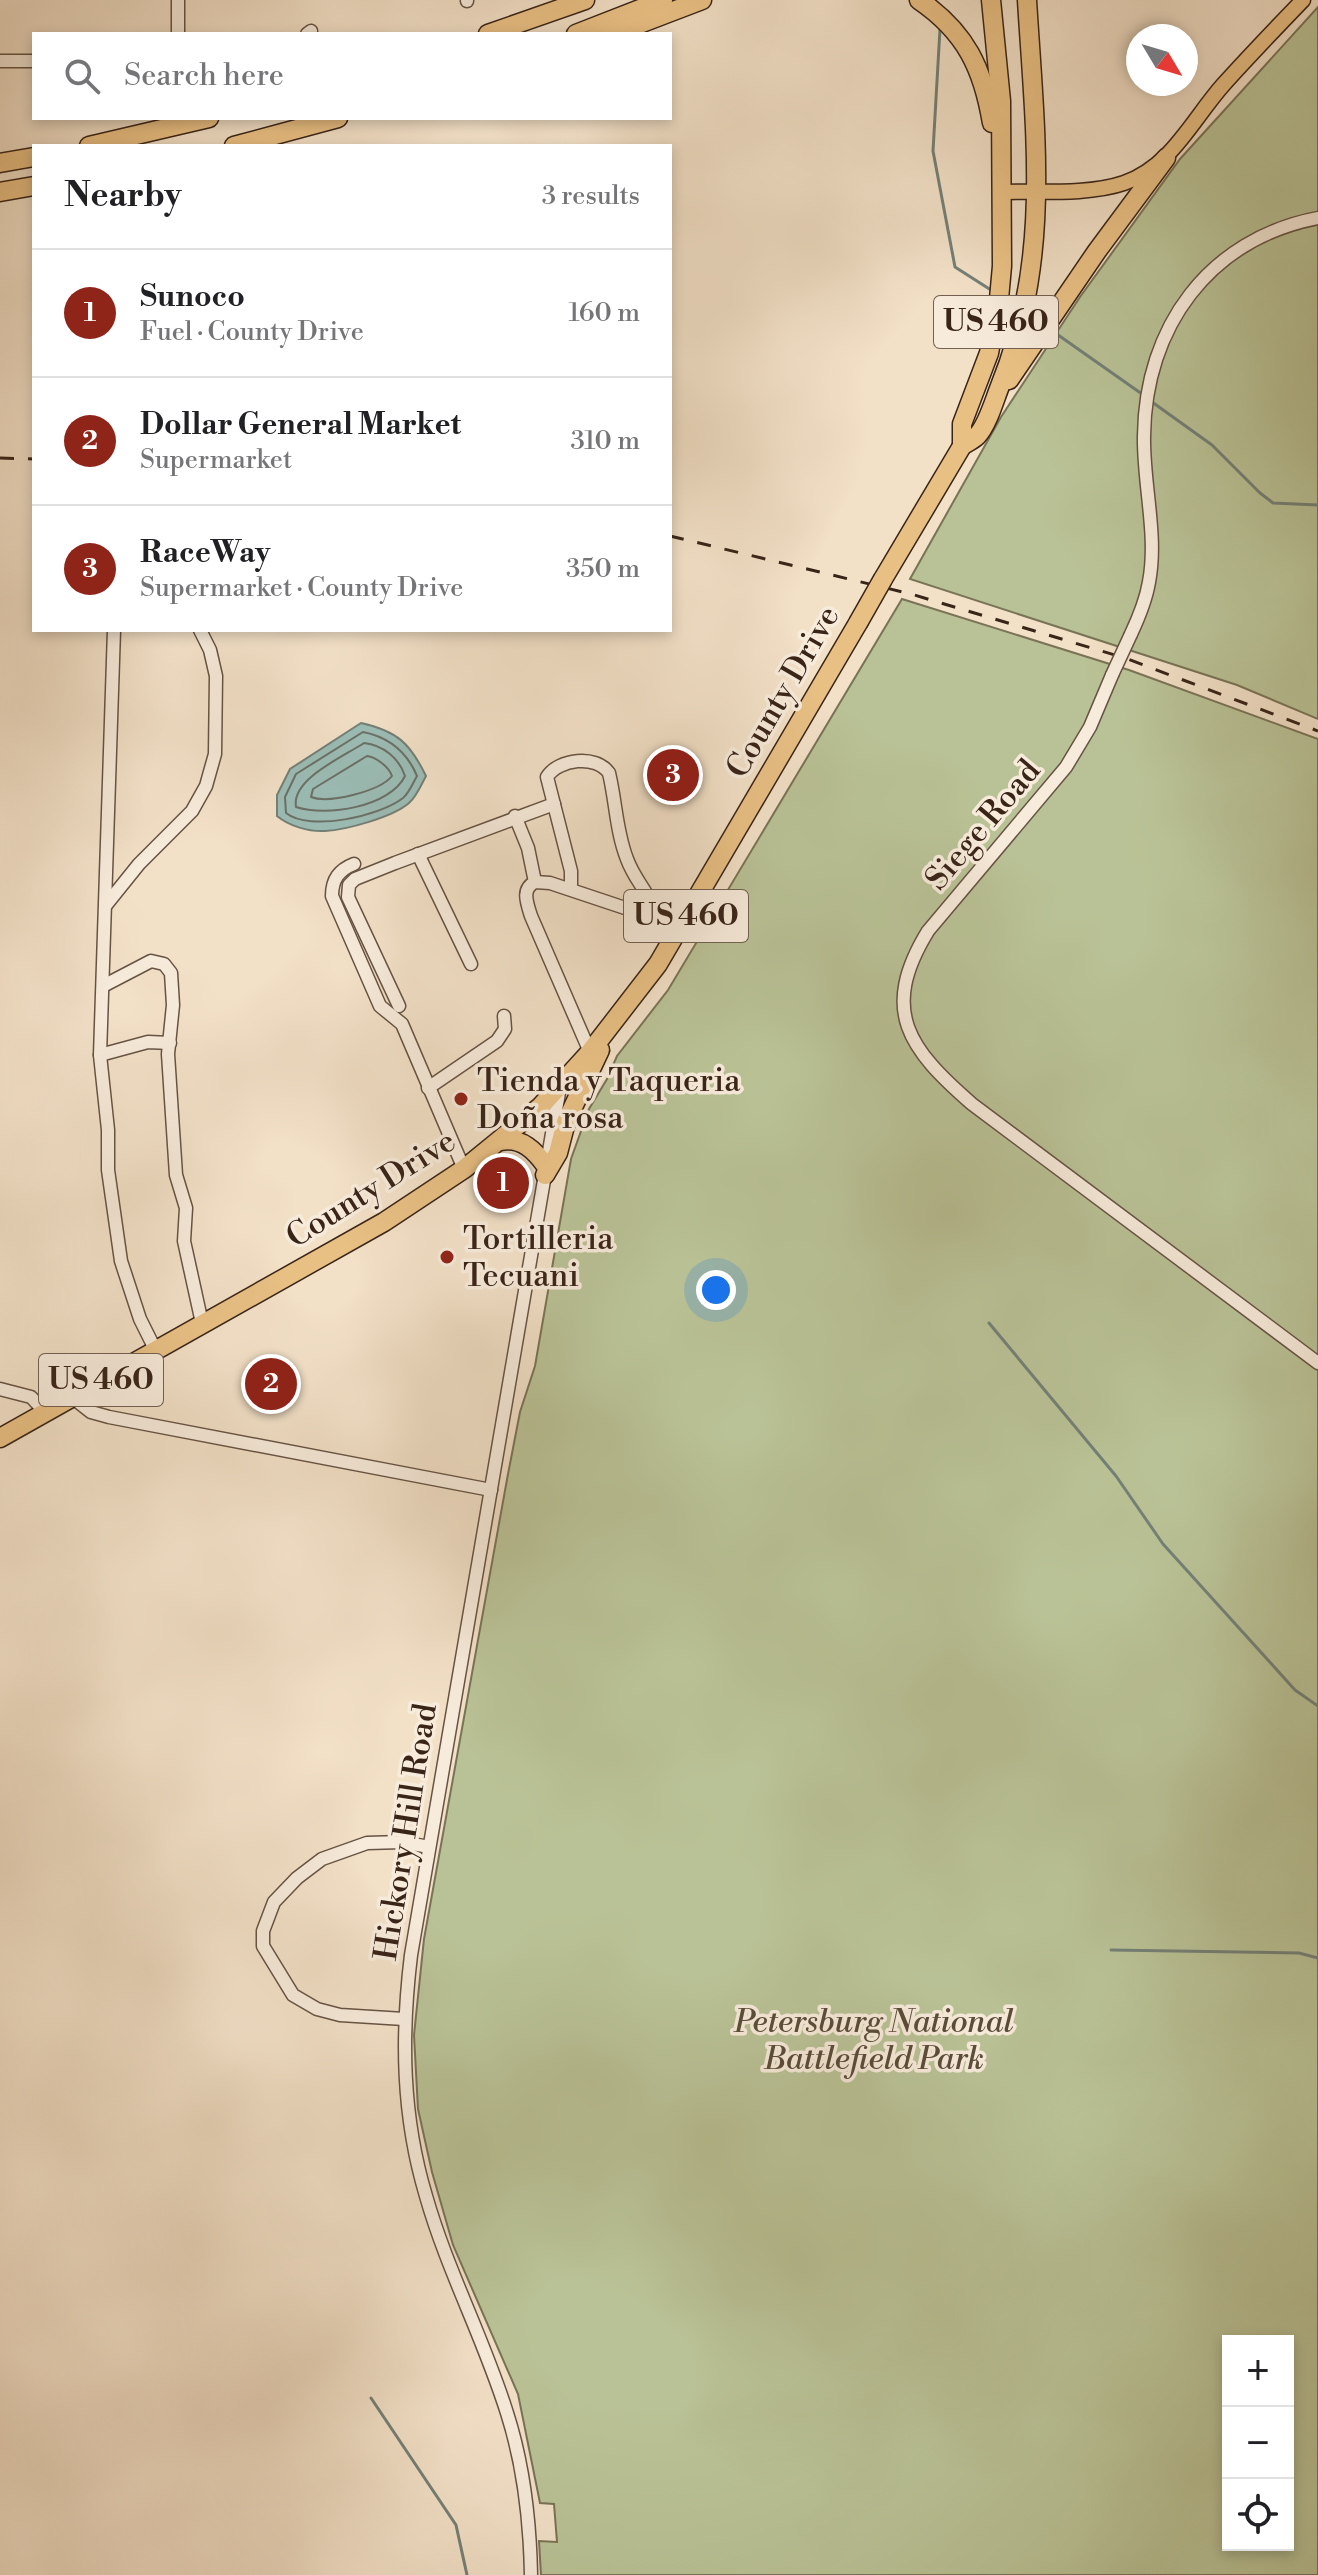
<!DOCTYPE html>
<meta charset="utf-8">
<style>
:root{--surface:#fff;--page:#f6f6f6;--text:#202124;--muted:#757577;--line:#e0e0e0;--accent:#8f2418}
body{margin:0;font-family:"Libre Bodoni",serif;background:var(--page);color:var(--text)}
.controls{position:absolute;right:24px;bottom:24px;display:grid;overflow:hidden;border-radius:0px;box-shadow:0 4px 12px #0003}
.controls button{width:72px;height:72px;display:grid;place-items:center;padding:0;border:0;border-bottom:2px solid var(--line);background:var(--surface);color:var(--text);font:40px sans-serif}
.compass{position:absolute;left:1126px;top:24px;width:72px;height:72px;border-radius:50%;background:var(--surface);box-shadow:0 4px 12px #0003;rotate:128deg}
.you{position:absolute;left:716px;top:1290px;width:28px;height:28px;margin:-20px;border:6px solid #fff;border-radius:50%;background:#1a73e8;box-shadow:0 0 0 12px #1a73e833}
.badge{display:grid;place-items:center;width:52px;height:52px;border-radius:50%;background:var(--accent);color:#fff;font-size:26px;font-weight:700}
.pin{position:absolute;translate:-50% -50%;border:4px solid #fff;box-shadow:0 2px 8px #0006}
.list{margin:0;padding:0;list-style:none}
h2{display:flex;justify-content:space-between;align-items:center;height:104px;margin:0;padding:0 32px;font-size:34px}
h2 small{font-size:26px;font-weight:400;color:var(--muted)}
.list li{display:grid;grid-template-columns:52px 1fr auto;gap:24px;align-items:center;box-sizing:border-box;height:128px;padding:0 32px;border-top:2px solid var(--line)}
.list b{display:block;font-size:30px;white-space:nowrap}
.list p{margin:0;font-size:26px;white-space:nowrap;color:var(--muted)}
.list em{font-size:26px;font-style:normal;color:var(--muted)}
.icon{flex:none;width:44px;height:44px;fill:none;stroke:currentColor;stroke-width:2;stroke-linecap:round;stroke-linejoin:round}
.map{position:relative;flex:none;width:1318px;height:2575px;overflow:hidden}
.search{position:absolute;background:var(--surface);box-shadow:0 4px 12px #0003;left:32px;top:32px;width:640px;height:88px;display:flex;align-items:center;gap:20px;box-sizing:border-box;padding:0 28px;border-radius:0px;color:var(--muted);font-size:30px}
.panel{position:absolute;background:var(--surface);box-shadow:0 4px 12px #0003;left:32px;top:144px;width:640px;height:488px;border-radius:0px}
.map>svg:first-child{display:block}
.green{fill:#b9c296;stroke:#797357;stroke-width:2;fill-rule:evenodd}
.water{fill:#9bbdb6;stroke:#748077;stroke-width:2}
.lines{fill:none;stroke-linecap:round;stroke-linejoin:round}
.shore{stroke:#6a7067;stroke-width:2}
.stream{stroke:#748077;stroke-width:3}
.minor-casing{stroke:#675344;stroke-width:15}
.major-casing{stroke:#392418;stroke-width:17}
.highway-casing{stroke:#392418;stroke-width:21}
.minor{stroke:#f7ebdb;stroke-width:12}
.major{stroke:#e9c084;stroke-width:14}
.highway{stroke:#e9c084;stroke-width:18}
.rail{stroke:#392418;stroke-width:3;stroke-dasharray:14 14;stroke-linecap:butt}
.minor-bridge-casing{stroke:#675344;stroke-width:15;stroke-linecap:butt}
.highway-bridge-casing{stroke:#392418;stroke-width:21;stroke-linecap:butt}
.minor-bridge{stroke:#f7ebdb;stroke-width:12}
.highway-bridge{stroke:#e9c084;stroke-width:18}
.poi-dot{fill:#8f2418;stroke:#f7ebdb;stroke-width:3}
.labels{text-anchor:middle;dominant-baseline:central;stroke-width:7;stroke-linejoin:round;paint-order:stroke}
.shield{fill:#f7ebdb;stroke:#726052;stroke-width:2}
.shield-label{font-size:30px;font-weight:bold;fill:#392418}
.street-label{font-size:32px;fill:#392418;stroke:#f7ebdb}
.poi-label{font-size:32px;fill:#392418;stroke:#f7ebdb;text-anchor:start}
.park-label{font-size:32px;font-style:italic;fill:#594c38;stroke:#f7ebdb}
</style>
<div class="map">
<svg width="1318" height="2575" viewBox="0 0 1318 2575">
<rect width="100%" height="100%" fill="#f2e0c7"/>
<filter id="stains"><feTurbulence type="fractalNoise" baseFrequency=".0025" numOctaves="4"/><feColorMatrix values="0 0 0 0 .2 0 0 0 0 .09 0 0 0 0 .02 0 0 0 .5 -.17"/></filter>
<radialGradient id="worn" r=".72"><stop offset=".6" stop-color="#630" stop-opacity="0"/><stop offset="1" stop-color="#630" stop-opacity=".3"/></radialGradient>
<g class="green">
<path d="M1318,7V719L1237,685L910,579L1001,417L1080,297L1180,159Z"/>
<path d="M902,599L1129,670L1318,739V2575H541L539,2541L557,2542L554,2504L540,2503L518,2394L453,2245L432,2172L418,2109L414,2035L424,1939L508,1474L520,1412L535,1366L571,1159L589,1109L607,1079L617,1056L668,990ZM1228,2341H1288V2545H1228Z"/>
</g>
<path class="water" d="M361,723C397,731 410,743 426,776C421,785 417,796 409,803C393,817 346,830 325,831C309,832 289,826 277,816V795L290,769Z"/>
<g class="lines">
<g class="shore">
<path d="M363,732C388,737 407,752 417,776C413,783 409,793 403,798C380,816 310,832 286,813L285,797L296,774Z"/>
<path d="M364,743C383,745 399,758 405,776C390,807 326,817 296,807C291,779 343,757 364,743Z"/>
<path d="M367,756C376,757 389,767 392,776C380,791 329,804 311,797L313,789Z"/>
</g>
<g class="stream">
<path d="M940,29L933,151L955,267L991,290"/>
<path d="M1051,330L1142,394"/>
<path d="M1152,402L1212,445L1260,493L1273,503L1318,505"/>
<path d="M989,1323L1116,1476L1163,1544L1295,1690L1318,1706"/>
<path d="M1111,1950L1299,1953L1318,1958"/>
<path d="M371,2398L456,2525L467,2575"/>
</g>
<defs>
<g id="minor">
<path d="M467,1V0"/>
<path d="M178,34V0"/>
<path d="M307,34L311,31"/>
<path d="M0,61H34"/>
<path d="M114,630L100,1055L108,1130V1170L121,1261L140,1319L155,1349"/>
<path d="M1131,634C1139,617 1146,600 1149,582C1158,535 1143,484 1144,436C1145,327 1209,239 1318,218"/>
<path d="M1112,675L1090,727L1066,767L928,931C879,1011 909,1049 972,1104L1318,1363"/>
<path d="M515,816L528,848L535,882"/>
<path d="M418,854L471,964"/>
<path d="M354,864C339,870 332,879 332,896L380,1006L402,1024L464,1169"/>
<path d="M571,889V871L547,777C558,759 596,754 609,773C616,802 616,831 627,859C635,882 653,896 657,920"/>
<path d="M106,905L139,864L192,811L206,786L215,754L216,676L210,650L200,630"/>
<path d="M103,986L151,961L164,964L171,973L173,1005L168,1054L176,1175L186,1208L184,1241L202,1323"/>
<path d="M399,1006L348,897L349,885L355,879L395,863L554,804"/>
<path d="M590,1052L531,916C527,903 521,889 535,882L550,883L649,916L677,932"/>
<path d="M100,1055L148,1042L170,1043"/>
<path d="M428,1088L497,1041L505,1029L504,1016"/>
<path d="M0,1389L31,1397L45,1412"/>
<path d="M72,1397L91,1412L109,1417L491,1490"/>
<path d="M404,2019L340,2015L317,2009L293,1995L263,1946V1931L274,1902L297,1878L322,1859L367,1843L402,1842L429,1847"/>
<path d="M531,2575C530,2520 524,2466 507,2413C484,2339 447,2270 426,2196C402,2116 401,2037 411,1955L560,1087"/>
</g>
<path id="major" d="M1002,192C1039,191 1089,195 1124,183C1171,167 1192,120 1223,85C1249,56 1276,28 1303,0"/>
<g id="highway">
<path d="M919,0C966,32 983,69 992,123"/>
<path d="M488,34L585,0"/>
<path d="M576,34L663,0"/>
<path d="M613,34L702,0"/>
<path d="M89,146L209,118"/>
<path d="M234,146L338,118"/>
<path d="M0,163L34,157"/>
<path d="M0,192L34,186"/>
<path d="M1009,380L1097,251L1166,158"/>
<path d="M962,446V424L989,353L999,299L1002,266L1001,101L991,0"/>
<path d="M883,579L962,446C966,443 973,440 977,436C988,424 994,401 1000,386C1052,259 1035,133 1027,0"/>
<path d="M501,1141C522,1137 535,1151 546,1166"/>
<path d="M545,1175L558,1153L566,1122L600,1050"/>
<path d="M0,1438L384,1222L464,1169L540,1107L590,1052L658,964L858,623"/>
</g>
</defs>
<use href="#minor" class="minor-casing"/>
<use href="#major" class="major-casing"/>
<use href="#highway" class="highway-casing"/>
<use href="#minor" class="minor"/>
<use href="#major" class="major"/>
<use href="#highway" class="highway"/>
<g class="rail">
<path d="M0,458L34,459"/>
<path d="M670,536L911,594L1125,658L1318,731"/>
</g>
<defs>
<path id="minor-bridge" d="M1112,675L1131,634"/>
<path id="highway-bridge" d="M858,623L883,579"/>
</defs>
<use href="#minor-bridge" class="minor-bridge-casing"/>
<use href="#highway-bridge" class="highway-bridge-casing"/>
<use href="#minor-bridge" class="minor-bridge"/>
<use href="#highway-bridge" class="highway-bridge"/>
</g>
<g class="poi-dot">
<circle cx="461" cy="1099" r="8"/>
<circle cx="447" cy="1257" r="8"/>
</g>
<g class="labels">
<g class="shield">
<rect x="934" y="296" width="124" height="52" rx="6"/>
<rect x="624" y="890" width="124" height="52" rx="6"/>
<rect x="39" y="1354" width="124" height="52" rx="6"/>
</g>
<g class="shield-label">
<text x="996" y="322">US 460</text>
<text x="686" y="916">US 460</text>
<text x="101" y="1380">US 460</text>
</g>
<g class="street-label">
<text transform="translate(783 692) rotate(-60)">County Drive</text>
<text transform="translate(983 825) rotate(-50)">Siege Road</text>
<text transform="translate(371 1189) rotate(-32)">County Drive</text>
<text transform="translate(406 1832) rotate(-81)">Hickory Hill Road</text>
</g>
<g class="poi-label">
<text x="477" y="1081">Tienda y Taqueria<tspan x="477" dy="37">Doña rosa</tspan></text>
<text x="463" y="1239">Tortilleria<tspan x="463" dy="37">Tecuani</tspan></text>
</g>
<g class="park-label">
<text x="874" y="2022">Petersburg National<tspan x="874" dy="37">Battlefield Park</tspan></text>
</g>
</g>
<rect width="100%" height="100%" filter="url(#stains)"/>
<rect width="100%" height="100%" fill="url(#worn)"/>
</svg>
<div class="controls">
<button>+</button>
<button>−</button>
<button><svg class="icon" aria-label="locate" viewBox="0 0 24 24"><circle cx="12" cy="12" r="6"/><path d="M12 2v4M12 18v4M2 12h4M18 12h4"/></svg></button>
</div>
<svg class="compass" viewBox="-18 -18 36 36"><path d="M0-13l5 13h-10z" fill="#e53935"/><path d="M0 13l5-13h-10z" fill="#757577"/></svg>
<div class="you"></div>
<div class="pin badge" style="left:503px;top:1183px">1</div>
<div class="pin badge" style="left:271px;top:1384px">2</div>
<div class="pin badge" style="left:673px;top:775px">3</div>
<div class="search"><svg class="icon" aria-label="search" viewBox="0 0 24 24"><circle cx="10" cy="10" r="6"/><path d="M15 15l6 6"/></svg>Search here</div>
<section class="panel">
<h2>Nearby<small>3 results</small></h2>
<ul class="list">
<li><span class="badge">1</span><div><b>Sunoco</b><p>Fuel · County Drive</p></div><em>160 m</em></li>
<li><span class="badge">2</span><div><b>Dollar General Market</b><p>Supermarket</p></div><em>310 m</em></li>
<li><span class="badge">3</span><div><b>RaceWay</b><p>Supermarket · County Drive</p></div><em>350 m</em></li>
</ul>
</section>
</div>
